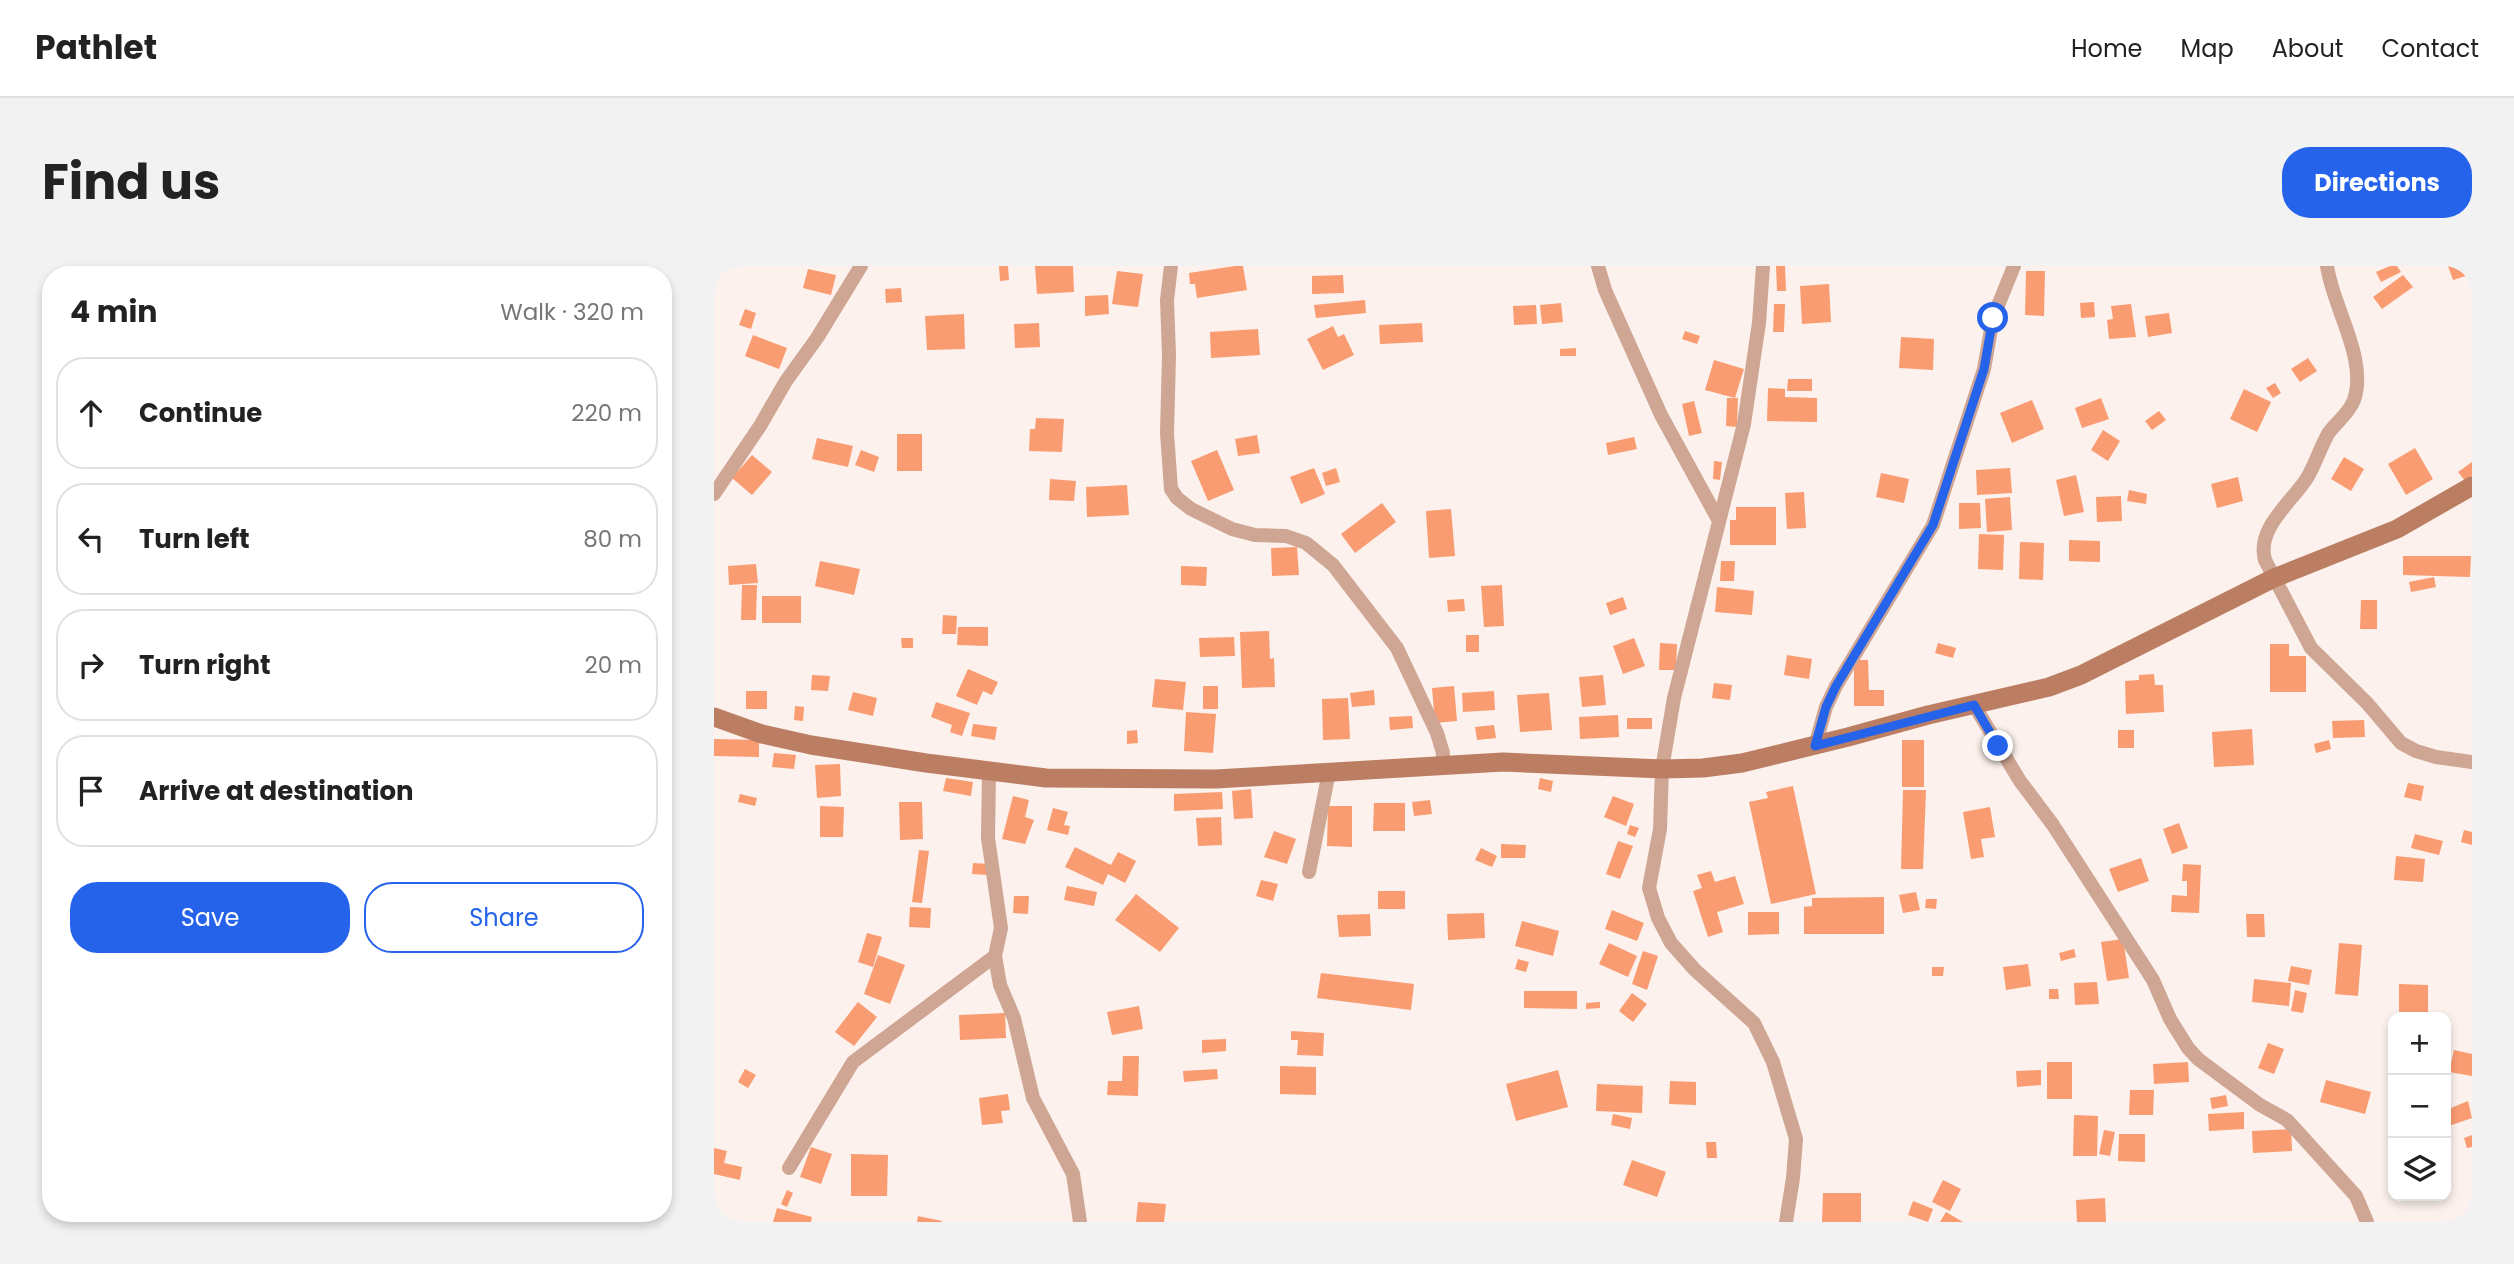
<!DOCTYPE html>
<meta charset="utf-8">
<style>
:root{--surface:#fff;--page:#f2f2f2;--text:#222;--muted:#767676;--line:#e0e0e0;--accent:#2563eb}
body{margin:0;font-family:Poppins,sans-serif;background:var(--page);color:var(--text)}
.controls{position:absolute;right:21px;bottom:21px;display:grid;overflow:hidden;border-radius:14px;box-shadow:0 4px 10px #0003}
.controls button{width:63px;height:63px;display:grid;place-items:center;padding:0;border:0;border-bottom:2px solid var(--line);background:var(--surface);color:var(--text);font:35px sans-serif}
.stop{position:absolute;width:21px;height:21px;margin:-16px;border:5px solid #2563eb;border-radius:50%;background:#fff}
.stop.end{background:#2563eb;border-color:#fff;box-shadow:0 2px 7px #0008}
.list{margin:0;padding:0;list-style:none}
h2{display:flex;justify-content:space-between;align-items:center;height:91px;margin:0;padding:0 28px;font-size:30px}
h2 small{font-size:23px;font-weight:400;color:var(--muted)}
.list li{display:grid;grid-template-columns:46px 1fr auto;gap:21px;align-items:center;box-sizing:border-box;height:112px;margin:0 14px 14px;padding:0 14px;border:2px solid var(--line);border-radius:28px}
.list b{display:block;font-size:26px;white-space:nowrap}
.list em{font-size:23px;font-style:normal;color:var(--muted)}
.actions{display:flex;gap:14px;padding:21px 28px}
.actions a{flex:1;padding:16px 0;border:2px solid var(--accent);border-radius:28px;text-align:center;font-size:24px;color:var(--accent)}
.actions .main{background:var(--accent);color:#fff}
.icon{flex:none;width:38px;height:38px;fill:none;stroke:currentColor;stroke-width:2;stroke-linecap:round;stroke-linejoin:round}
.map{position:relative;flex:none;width:1758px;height:956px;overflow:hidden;border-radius:28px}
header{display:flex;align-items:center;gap:42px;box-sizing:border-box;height:98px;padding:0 35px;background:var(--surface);border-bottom:2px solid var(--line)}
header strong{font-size:33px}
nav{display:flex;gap:38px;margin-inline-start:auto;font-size:24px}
.intro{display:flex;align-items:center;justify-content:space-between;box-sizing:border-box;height:168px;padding:0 42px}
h1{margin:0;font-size:49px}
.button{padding:18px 32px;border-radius:28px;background:var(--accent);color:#fff;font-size:24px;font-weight:700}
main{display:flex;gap:42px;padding:0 42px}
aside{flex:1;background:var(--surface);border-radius:28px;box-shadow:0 4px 10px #0003}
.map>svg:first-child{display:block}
.building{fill:#fa9c72}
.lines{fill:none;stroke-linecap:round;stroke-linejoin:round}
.minor{stroke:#cfa593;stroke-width:14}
.secondary{stroke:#bb7e63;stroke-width:19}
.route{stroke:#2563eb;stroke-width:9}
</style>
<header>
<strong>Pathlet</strong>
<nav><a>Home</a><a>Map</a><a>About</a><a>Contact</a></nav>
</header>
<div class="intro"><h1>Find us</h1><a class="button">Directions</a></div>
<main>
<aside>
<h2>4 min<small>Walk · 320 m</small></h2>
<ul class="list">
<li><svg class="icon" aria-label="ahead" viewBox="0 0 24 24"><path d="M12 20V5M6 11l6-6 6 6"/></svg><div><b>Continue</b></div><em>220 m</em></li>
<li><svg class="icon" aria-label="left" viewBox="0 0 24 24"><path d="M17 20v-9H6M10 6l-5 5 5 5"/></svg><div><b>Turn left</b></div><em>80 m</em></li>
<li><svg class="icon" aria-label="right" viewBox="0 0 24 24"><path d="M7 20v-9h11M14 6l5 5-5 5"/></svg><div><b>Turn right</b></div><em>20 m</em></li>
<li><svg class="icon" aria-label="arrive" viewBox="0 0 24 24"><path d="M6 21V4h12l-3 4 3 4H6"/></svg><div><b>Arrive at destination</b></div></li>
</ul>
<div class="actions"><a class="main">Save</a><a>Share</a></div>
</aside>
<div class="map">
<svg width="1758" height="956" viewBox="0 0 1758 956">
<rect width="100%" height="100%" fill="#fcf1ec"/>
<g class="building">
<path d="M285,0H294L295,14L286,15Z"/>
<path d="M321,0H359L360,26L323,28Z"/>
<path d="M521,0H529L533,24L483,32L481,18H476L475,7Z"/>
<path d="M1062,0H1071L1072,25H1063Z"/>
<path d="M1676,0H1683L1687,6L1667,16L1662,6Z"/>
<path d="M1734,0H1758V8L1739,14Z"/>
<path d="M94,3L122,9L117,29L89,22Z"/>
<path d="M403,5L429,8L424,41L398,38Z"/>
<path d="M1312,5H1331L1330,50L1311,49Z"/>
<path d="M629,9L630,27L598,28V10Z"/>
<path d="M1689,9L1699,21L1668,43L1659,31Z"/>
<path d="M1115,18L1117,56L1088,58L1086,20Z"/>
<path d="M187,22L188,36L172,37L171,23Z"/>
<path d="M394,29L395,48L371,50V30Z"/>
<path d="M651,34L652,47L602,52L600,39Z"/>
<path d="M1380,36L1381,51L1367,52L1366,37Z"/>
<path d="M847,37L849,56L828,58L826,39Z"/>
<path d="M1060,38H1071L1070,66H1059Z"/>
<path d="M1417,38L1422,71L1395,73L1393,54L1399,53L1397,40Z"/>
<path d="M822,39L823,58L800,59L799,40Z"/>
<path d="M31,43L42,47L37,63L25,59Z"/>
<path d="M1455,47L1458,67L1434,71L1431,50Z"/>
<path d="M250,48L251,83L213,84L211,50Z"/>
<path d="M325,57L326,81L301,82L300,58Z"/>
<path d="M708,57L709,76L666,78L665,59Z"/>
<path d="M619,60L624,71L630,68L640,89L609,104L593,73Z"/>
<path d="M544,63L546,89L497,92L496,66Z"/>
<path d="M971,65L986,70L983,78L968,73Z"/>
<path d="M39,69L73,82L65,103L31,90Z"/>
<path d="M1187,71L1220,73L1219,104L1185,102Z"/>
<path d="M862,82V90H846V83Z"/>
<path d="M1594,92L1603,105L1586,116L1577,103Z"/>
<path d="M1000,94L1030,103L1021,132H1024L1023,161L1012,160L1013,132H1021L991,124Z"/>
<path d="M1074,113H1098V125H1073Z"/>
<path d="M1561,117L1567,127L1559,132L1552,122Z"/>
<path d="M1054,122L1071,123V131L1103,132V156L1053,155Z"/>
<path d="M1530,123L1557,136L1543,166L1516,153Z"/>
<path d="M1387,132L1395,153L1368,162L1361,142Z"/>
<path d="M1318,134L1330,163L1298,177L1286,147Z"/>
<path d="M980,135L988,167L975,170L968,138Z"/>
<path d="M1445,145L1452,154L1438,164L1431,155Z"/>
<path d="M322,152L350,153L348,186L315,185L316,163H321Z"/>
<path d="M1389,164L1406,175L1394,195L1377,184Z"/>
<rect x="183" y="168" width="25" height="37"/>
<path d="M543,169L546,187L524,190L521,173Z"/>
<path d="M920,171L923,183L894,189L892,177Z"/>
<path d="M103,172L139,180L134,201L98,193Z"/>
<path d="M1701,182L1719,213L1692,229L1674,198Z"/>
<path d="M147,184L165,191L160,206L141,199Z"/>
<path d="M503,184L520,224L494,235L477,195Z"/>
<path d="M38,189L58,206L38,229L18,212Z"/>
<path d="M1630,191L1650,203L1637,225L1617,213Z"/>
<path d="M1000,195L1008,196L1006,214L999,213Z"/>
<path d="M1758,196V210L1751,215L1744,206Z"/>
<path d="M600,202L611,228L587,238L576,211Z"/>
<path d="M622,202L626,216L612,220L608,207Z"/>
<path d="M1296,202L1298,227L1263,229L1262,204Z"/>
<path d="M1167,207L1195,213L1190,237L1162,231Z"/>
<path d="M1362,209L1370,246L1350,250L1342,214Z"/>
<path d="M1524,211L1529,235L1503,242L1497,218Z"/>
<path d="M336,213L362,215L360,235L335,234Z"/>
<path d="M413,219L415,249L373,251L372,221Z"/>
<path d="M1415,224L1433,228L1432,238L1413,235Z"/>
<path d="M1090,226L1092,262L1073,263L1071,227Z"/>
<path d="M1407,230L1408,255L1383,256L1382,231Z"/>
<path d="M1296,231L1298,264L1273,266L1271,233Z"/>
<path d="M668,237L682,256L641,287L627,268Z"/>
<path d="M1245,237H1266L1267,262L1245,263Z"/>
<path d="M1022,241H1062V279H1016V254H1022Z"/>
<path d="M737,243L741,290L715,292L712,245Z"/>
<path d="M1265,268L1290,269L1289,304L1264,303Z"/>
<path d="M1355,274L1386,275V296L1355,295Z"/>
<path d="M1306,276L1330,277L1329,314L1305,313Z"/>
<path d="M583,281L585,309L558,310L557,282Z"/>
<path d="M1689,290H1757L1756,311L1689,309Z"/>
<path d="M106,295L146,303L140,329L101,320Z"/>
<path d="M1007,295H1021L1020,315H1006Z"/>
<path d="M42,298L44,317L15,319L14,300Z"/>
<path d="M467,300L493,301L492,320L467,319Z"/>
<path d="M1720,311L1722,321L1697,326L1695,316Z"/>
<path d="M28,319H43L42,354H27Z"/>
<path d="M788,319L790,360L770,361L767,320Z"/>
<path d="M1003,321L1040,325L1038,349L1001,346Z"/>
<rect x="48" y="330" width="39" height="27"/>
<path d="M909,331L913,343L896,349L892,337Z"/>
<path d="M750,333L751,345L734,346L733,334Z"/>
<path d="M1647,334H1663V363H1646Z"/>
<path d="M229,349L243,350L242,368H228Z"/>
<path d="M244,361H274V380L243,379Z"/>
<path d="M555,365L556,393L560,392L561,421L528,422L526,366Z"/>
<rect x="752" y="369" width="13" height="17"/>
<path d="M520,371L521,390L486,391L485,372Z"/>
<path d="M187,372H199V382H188Z"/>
<path d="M920,372L931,400L909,408L899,380Z"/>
<path d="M946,377L963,378L962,404H945Z"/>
<path d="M1224,377L1242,382L1239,392L1221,387Z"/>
<path d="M1556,378H1575V390H1592V426H1556Z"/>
<path d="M1073,389L1098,393L1095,413L1070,409Z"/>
<path d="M1140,394H1154L1155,424H1170V440H1140Z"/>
<path d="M254,403L284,416L278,429L269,425L263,439L242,430Z"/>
<path d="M1440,408L1441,419H1449L1450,446L1412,448L1411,415L1425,414V409Z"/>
<path d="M98,409L116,410L114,425L97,424Z"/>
<path d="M889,409L892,439L868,441L865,411Z"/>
<path d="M441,413L472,416L469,444L438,441Z"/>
<path d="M1000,417L1018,419L1016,434L998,432Z"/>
<rect x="489" y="420" width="15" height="23"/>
<path d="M740,420L743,455L721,457L718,422Z"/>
<path d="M660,424L661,439L638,441L636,427Z"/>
<rect x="32" y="425" width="21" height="18"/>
<path d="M780,425L781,444L749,446L748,427Z"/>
<path d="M139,426L163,432L159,450L134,444Z"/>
<path d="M835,427L838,464L806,466L803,429Z"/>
<path d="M634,432L636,473L609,474L608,433Z"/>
<path d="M222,436L256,447L248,470L236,466L238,459L217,451Z"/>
<path d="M81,440L90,441L89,455L80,454Z"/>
<path d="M472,446L502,448L499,487L470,485Z"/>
<path d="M904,449L905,471L866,473L865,451Z"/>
<path d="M698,450L699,462L676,464L675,451Z"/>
<rect x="913" y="452" width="25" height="11"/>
<path d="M1650,454L1651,471L1619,472L1618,455Z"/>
<path d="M259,458L283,461L281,474L257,470Z"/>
<path d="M780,459L782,472L763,474L761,461Z"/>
<path d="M1538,463L1540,499L1500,501L1498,466Z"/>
<path d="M423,464L424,477L413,478V465Z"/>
<rect x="1404" y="464" width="16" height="18"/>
<path d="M0,473L45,474V491L0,490Z"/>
<rect x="1188" y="474" width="22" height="47"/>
<path d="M1615,474L1617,483L1602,487L1600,478Z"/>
<path d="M60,487L82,489L80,503L58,501Z"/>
<path d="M126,498L127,530L103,532L101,499Z"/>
<path d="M232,512L259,516L257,530L229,525Z"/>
<path d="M826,512L839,515L837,526L824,523Z"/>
<path d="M1694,517L1710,520L1707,535L1690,531Z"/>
<path d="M1079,520L1102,628L1057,638L1035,536L1054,532L1052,526Z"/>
<path d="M537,523L539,552L520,553L518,525Z"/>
<path d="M1189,524H1212L1209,603H1187Z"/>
<path d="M508,526L509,543L460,545V528Z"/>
<path d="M26,528L43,532L41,540L24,536Z"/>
<path d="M299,530L315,534L311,551L320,554L311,578L288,573Z"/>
<path d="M899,530L920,538L912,560L890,551Z"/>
<path d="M716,534L718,548L700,550L698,536Z"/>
<path d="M185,536H208L209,573L186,574Z"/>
<path d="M660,537H691V565H659Z"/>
<path d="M106,540L130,541L129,571H106Z"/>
<path d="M614,540H638V581L613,580Z"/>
<path d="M1276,541L1281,571L1267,573L1270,591L1257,593L1249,546Z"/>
<path d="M339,542L354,546L350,559L356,560L354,569L333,564Z"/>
<path d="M507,551L508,579L484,580L482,552Z"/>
<path d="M1465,557L1474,582L1458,588L1449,563Z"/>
<path d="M916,559L925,562L921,571L913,568Z"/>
<path d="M1750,564L1758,566V579L1747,576Z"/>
<path d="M560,565L582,573L573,598L550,591Z"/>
<path d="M1701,568L1729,575L1725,589L1697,582Z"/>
<path d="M904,575L919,580L906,613L892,608Z"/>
<path d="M787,578L812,579L811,592H787Z"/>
<path d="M361,581L397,599L404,586L422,595L411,617L394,608L389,619L351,601Z"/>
<path d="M767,582L783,590L778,601L761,594Z"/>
<path d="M205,584L215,585L208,637L198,636Z"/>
<path d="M1682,590L1711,593L1709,616L1680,614Z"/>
<path d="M1427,592L1435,615L1404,626L1395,603Z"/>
<path d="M259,597L275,598L274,609L258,608Z"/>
<path d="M1469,598L1487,599L1485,647L1457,646L1458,629L1473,630V615H1468Z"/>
<path d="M997,605L1001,616L1021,610L1030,638L1003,646L1009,666L994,671L979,625L988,622L983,609Z"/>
<path d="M547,614L564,618L559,635L542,630Z"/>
<path d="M353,620L383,626L380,640L350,634Z"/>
<rect x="664" y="625" width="27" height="18"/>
<path d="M1202,626L1206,644L1189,647L1185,629Z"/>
<path d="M422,628L465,662L446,686L401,654Z"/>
<path d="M300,630H315L314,648L299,647Z"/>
<path d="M1170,631V668H1090V641L1098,640V632Z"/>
<path d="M1212,633H1223L1222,643L1211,642Z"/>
<path d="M196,641L217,642L216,662L195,661Z"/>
<path d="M898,644L930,657L923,675L891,663Z"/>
<path d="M1034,646H1065V668L1034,669Z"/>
<path d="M770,647L771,672L734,674L733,648Z"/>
<path d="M656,648L657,670L625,671L623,649Z"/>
<path d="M1532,648H1550L1551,671H1533Z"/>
<path d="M808,655L845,665L839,690L801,680Z"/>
<path d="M153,667L168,671L159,701L144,696Z"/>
<path d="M1409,673L1415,712L1393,715L1387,676Z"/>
<path d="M895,677L923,690L914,711L885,698Z"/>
<path d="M1625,677L1648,679L1644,730L1621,728Z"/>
<path d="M1360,683L1362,691L1347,695L1345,687Z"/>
<path d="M929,685L944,690L933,724L918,718Z"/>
<path d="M164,689L191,699L176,738L150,728Z"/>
<path d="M804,693L815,696L812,706L801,703Z"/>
<path d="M1314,698L1317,720L1292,724L1289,701Z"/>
<path d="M1577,700L1598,704L1595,719L1574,715Z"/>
<path d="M1218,701H1230L1229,710H1218Z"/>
<path d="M607,707L700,718L697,744L603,732Z"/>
<path d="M1540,713L1577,717L1575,740L1538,736Z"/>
<path d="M1383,716L1385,738L1361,739L1360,717Z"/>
<path d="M1685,718L1714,719V746H1685Z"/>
<path d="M1335,723H1344L1345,733H1335Z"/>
<path d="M1581,724L1593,727L1589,747L1577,745Z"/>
<path d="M810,725H863V743L810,742Z"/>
<path d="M918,727L933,738L919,756L905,745Z"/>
<path d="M144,736L163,751L140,780L121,766Z"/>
<path d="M886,736V742L872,743V737Z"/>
<path d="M425,740L429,763L398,769L393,746Z"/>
<path d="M291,747L292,772L246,774L245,749Z"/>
<path d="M577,765L610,767L609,790L583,789L584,774H577Z"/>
<path d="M512,773V785L488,787V774Z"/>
<path d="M1554,777L1570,783L1560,808L1544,802Z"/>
<path d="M1740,784L1758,788V810L1735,806Z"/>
<path d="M409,790H425L424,830L393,829L394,815H408Z"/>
<rect x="1333" y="796" width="25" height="37"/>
<path d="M1474,796L1475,816L1440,818L1439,798Z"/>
<path d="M566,800L602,801V829L566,828Z"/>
<path d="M31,803L42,809L34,822L24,816Z"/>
<path d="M503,803L504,813L470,816L469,805Z"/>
<path d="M844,804L854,841L802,855L792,818Z"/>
<path d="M1327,804V819L1303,821L1302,805Z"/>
<path d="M1612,814L1657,826L1651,848L1606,836Z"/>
<path d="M956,815L982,816V839L955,838Z"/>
<path d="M883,818L929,820L928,847L882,845Z"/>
<path d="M1416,824H1440L1439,849H1415Z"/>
<path d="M294,828L296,844L287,845L289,857L268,859L265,832Z"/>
<path d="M1512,829L1514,840L1498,843L1496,832Z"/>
<path d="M1754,835L1758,852L1732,861V844Z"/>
<path d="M1530,846V863L1495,865L1494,848Z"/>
<path d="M899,848L918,852L916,863L897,859Z"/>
<path d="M1360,849L1384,850L1383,890H1359Z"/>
<path d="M1577,863L1578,885L1539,887L1538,865Z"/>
<path d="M1390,864L1401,866L1396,890L1385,888Z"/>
<path d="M1405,868H1431V896L1404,895Z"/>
<path d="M1758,869V881L1753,882L1750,872Z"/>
<path d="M992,876H1002L1003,892H993Z"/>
<path d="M97,881L118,888L107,918L86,911Z"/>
<path d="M0,882L13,885L10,897L28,901L26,914L0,908Z"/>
<path d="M137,888L174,889L173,930H137Z"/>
<path d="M918,894L952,906L943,931L909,919Z"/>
<path d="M1229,914L1247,923L1236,945L1218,936Z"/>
<path d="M73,924L79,927L73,941L67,938Z"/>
<path d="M1109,927H1147V956H1108Z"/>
<path d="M1391,932L1392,956H1363L1362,934Z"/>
<path d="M1199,935L1219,943L1214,956L1194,949Z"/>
<path d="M424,936L452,938L450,956H422Z"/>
<path d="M63,942L98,951L97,956H59Z"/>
<path d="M1232,946L1249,956H1226Z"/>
<path d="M204,950L228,955V956H203Z"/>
</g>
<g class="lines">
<g class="minor">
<path d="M457,0L453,34L455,89L453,167L457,223L463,232L477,243L518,263L541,269L572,270L592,277L619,299L683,382L723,467L729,487L728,499"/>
<path d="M884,0L891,24L947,149L1005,255"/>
<path d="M1049,0L1045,57L1030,158L960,432L948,503L946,563L935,622L944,652L957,677L981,704L1040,757L1059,796L1082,873L1079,912L1072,956"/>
<path d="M1613,0C1619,42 1654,93 1640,134C1634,149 1622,156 1614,168C1606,182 1602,197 1593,212C1578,236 1542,262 1551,294L1597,382L1653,437L1687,477L1702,485L1722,491L1758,496"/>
<path d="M0,228L46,160L72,115L103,72L147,0"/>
<path d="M1260,439L1306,515L1339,559L1439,714L1456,753L1474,782L1484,793L1546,839L1573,854L1642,930L1653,956"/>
<path d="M1101,480L1112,441L1122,420L1219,259L1270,103L1279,52L1300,0"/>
<path d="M275,506L274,572L287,662L281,690L286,719L300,752L319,832L359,908L366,956"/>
<path d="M595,606L615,506"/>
<path d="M75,902L139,796L281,690"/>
</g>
<path class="secondary" d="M0,451L48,468L97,479L212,497L332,512L502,513L789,496L948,503L989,502L1028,497L1134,471L1214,449L1335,421L1367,409L1560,312L1683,263L1758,220"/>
</g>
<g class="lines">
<path class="route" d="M1279,52L1270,103L1219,259L1122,420L1112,441L1101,480L1260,439L1284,480"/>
</g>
</svg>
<div class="controls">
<button>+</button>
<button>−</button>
<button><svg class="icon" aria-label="layers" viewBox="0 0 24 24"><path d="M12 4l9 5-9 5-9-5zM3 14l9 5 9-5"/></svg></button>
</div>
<div class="stop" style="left:1279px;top:52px"></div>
<div class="stop end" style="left:1284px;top:480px"></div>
</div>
</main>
